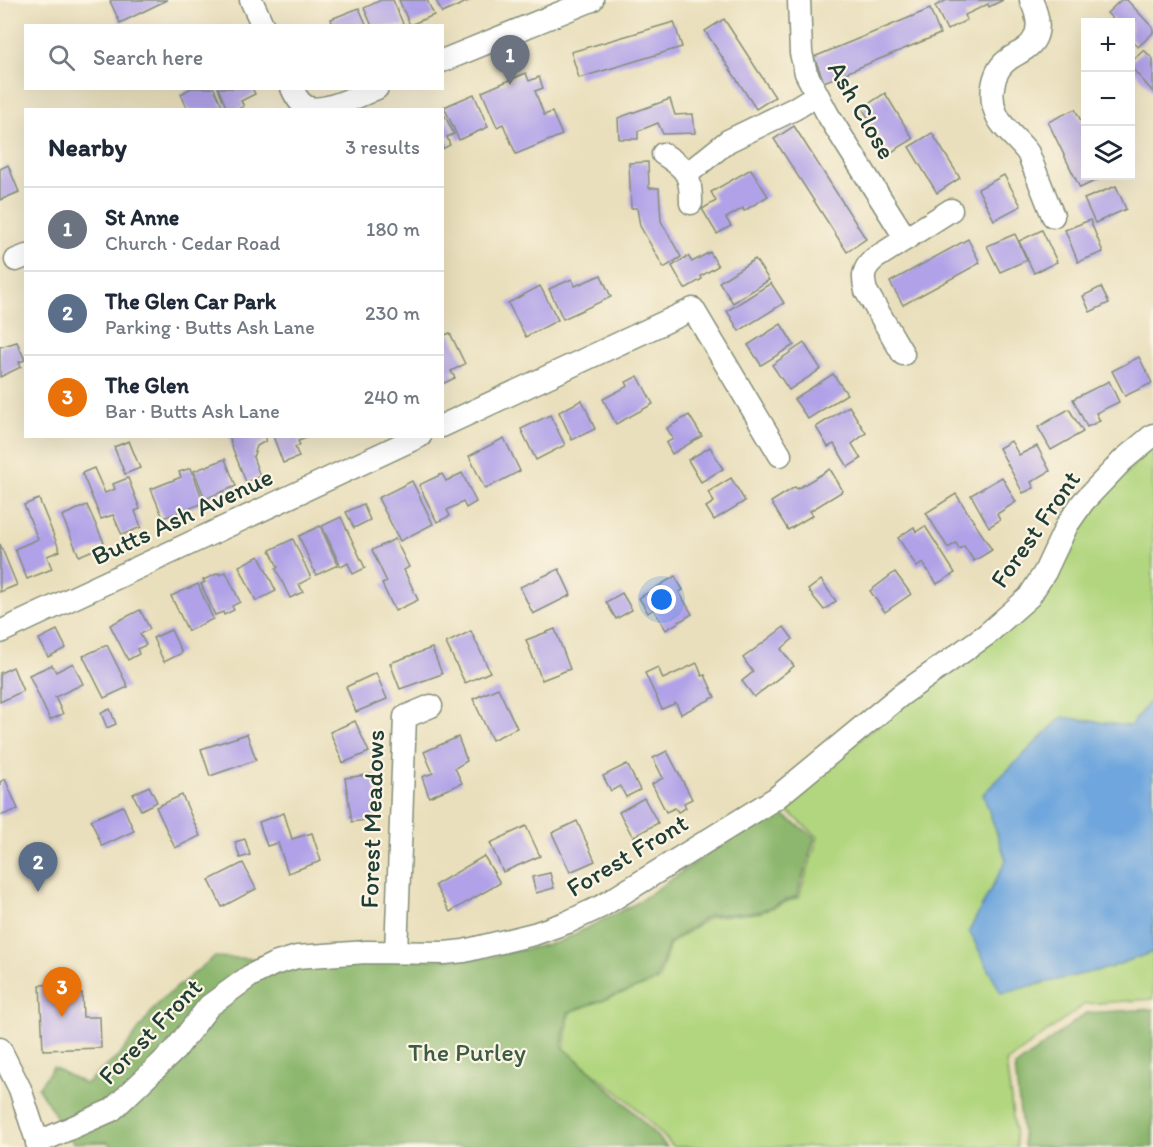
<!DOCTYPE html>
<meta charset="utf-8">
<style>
:root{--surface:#fff;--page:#f6f6f7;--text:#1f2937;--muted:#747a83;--line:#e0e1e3;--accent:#c8321e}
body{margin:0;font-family:Itim,sans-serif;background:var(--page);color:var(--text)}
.controls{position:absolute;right:18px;top:18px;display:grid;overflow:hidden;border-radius:0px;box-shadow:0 6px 24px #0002}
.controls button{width:54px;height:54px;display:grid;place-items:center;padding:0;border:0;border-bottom:2px solid var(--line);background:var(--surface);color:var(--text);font:30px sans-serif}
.you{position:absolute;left:662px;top:600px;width:21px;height:21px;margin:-15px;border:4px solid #fff;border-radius:50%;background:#1a73e8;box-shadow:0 0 0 9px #1a73e833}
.badge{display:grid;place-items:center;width:39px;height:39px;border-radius:50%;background:var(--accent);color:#fff;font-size:20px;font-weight:700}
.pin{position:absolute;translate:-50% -50px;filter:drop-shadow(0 2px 3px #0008)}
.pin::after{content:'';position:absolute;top:32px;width:21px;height:18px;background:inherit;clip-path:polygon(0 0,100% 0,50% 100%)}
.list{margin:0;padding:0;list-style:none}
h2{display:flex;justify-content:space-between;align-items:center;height:78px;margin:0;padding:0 24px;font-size:26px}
h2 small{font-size:20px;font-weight:400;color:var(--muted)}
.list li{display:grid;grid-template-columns:39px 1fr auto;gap:18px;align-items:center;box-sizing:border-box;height:84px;padding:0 24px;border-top:2px solid var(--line)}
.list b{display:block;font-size:22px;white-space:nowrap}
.list p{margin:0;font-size:20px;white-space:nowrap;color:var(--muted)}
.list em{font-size:20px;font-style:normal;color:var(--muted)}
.icon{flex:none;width:33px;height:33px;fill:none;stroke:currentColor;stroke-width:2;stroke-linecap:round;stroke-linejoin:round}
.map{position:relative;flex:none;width:1153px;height:1147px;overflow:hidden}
.search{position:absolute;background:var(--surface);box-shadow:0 6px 24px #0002;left:24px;top:24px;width:420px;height:66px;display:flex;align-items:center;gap:15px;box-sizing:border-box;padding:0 21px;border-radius:0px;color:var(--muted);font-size:22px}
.panel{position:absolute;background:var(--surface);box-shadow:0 6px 24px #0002;left:24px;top:108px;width:420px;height:330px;border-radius:0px}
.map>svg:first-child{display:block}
.green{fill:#b2d67f;stroke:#688a5a;stroke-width:1.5}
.forest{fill:#8db76e;stroke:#567a51;stroke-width:1.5}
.water{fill:#6ea6dd;stroke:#467288;stroke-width:1.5}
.building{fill:#b0a1e8}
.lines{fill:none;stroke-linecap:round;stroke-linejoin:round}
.street-casing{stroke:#848e78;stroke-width:25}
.street{stroke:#fff;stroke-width:22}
.labels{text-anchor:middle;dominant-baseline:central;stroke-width:4.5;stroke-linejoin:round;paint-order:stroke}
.street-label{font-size:26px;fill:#1f3d34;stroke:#fcf5e5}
.park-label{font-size:26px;fill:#3c5c43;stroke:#fcf5e5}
</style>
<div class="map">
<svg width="1153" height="1147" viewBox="0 0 1153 1147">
<rect width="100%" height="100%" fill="#fcf5e5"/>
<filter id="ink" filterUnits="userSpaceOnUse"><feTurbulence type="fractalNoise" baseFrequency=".0167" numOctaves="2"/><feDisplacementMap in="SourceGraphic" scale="12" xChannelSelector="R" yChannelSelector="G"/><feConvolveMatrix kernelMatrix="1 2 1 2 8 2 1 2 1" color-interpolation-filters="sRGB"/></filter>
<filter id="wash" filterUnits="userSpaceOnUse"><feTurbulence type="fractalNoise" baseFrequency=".008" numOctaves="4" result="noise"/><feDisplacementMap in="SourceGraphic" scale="24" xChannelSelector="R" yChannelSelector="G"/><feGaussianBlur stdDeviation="1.35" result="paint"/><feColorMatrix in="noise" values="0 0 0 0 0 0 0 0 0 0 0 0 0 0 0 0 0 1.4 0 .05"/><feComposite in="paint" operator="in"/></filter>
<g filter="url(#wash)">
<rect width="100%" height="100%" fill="#e9dfbc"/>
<path class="green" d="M1153,446V999L1085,1004L1006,1062L1017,1147H674L629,1101L564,1049L570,1012L659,980L670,944L710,917L759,913L799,897L818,837L778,803L1041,597L1074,524Z"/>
<g class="forest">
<path d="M774,809L815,837L797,896L758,912L709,915L669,943L656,981L568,1012L562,1046L627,1105L667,1147H114L107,1142L73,1143L38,1088L53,1067L85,1084L120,1055L159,1002L214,957L332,962L484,958L559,942L635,904Z"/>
<path d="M1153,1009V1147H1024L1015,1067L1086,1013Z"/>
</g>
<path class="water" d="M1153,697V952L1109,968L1001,993L969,931L1006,860L983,794L1062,717L1130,726Z"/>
<g id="blocks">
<g class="building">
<path d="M112,0H167L120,23L110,1Z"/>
<path d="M381,0H393L404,26H372L364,8Z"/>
<path d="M399,0H427L434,15L410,25Z"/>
<path d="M436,0H471L442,13Z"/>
<path d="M947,0H1003L989,7L988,4L965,15L967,20L947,30L935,6Z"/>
<path d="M1121,0H1127L1153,28V33L1138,47L1131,38V22H1116L1107,13Z"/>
<path d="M359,8L367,26H333L331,19Z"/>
<path d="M930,9L940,34L824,82L814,57Z"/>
<path d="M724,19L775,97L756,109L705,31Z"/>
<path d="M674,22L682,47L579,78L571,52Z"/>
<path d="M1144,50L1153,59V92L1131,67V62Z"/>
<path d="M526,73L529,81L539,77L543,88L535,91L544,115L552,112L562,135L516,154L503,124L497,127L482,92Z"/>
<path d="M191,88H214L224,110H188L181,94Z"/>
<path d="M218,88H252L255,94L241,101L244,106L237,110H232L231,107L227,109Z"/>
<path d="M885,93L913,139L890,153L862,108Z"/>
<path d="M474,94L488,127L459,140L444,107Z"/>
<path d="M670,99L675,115L693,114L695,133L663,134L658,123L638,131V139H619L618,118Z"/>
<path d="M1075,109L1086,131V176H1105L1080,188L1048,122Z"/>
<path d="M442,110L454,134L447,137L450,145L442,149Z"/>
<path d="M794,126L866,239L847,252L774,139Z"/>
<path d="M932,133L960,178L937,193L909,147Z"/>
<path d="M648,162L649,188H659L661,221L681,257L664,268L640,226L637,208H631L629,163Z"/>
<path d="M8,165L19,192L0,200V169Z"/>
<path d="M751,169L768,196L744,211L743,208L726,218L731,226L717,234L702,209L716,201L711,192Z"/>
<path d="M1004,175L1021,206L994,220L978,189Z"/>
<path d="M1116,186L1126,209L1095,223L1084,199Z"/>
<path d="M1090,220L1103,252L1078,262L1065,230Z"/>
<path d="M1042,230L1057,262L1034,273L1019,241Z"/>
<path d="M1015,234L1027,260L1000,272L987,246Z"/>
<path d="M968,239L980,263L903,305L890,282Z"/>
<path d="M710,252L718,266L701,276L702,279L685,289L672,266L688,256L692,262Z"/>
<path d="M755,259L769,280L733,303L719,282Z"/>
<path d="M601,275L611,297L563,319L549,289L572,279L575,286Z"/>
<path d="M771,283L784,303L739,331L727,311Z"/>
<path d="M540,286L558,320L526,337L508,303Z"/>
<path d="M1101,287L1109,303L1090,312L1083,296Z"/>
<path d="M781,324L794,345L761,365L748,345Z"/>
<path d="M450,333L465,364L451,371L455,378L442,384V336Z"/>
<path d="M17,342L25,360L19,362L21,367L0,377V347Z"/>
<path d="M804,343L821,369L789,390L772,365Z"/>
<path d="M1139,357L1152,383L1125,396L1112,371Z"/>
<path d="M833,374L847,394L808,419L794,399Z"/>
<path d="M638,376L653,404L616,424L603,399L628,386L626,382Z"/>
<path d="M1109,381L1119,402L1096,413L1100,421L1087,427L1073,399Z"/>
<path d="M582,400L595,429L572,440L559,412Z"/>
<path d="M849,406L866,433L852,444L861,459L848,467L834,444L828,447L816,427Z"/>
<path d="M1069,409L1083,432L1051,450L1038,427Z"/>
<path d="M550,415L565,445L536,460L521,429Z"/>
<path d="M689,415L702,436L672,454L666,443L673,439L667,428Z"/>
<path d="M229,436H264L266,441L257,446L253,457L260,476L246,482L230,442L231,441Z"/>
<path d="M273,436H310V437L298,441L300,445L295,447L299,457L283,463Z"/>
<path d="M504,438L520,471L485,489L469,456Z"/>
<path d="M129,441L140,468L125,474L114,447Z"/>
<path d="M1011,441L1019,455L1037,446L1050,471L1031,482L1034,488L1023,493L999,448Z"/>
<path d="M710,447L723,469L701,482L688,460Z"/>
<path d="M225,459L236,486L205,499L194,471Z"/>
<path d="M94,468L105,493L115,489L113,484L128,478L140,509L135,511L141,527L122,535L113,515L101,519L82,473Z"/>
<path d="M191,468L204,503L163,518L151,489L181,477L179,472Z"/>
<path d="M830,469L843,491L810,511L813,515L788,530L771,502L795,487L797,489Z"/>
<path d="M462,473L476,502L466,508L463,502L447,510L450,516L437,522L419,485L442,474L446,481Z"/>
<path d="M1002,477L1016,502L997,514L1000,520L989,527L971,495Z"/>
<path d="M731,478L745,501L714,520L706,507L714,502L708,492Z"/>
<path d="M412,481L433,524L400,541L378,498Z"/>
<path d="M956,494L992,550L974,561L964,546L959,549L956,543L948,548L926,513Z"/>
<path d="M39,499L60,551L47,556L52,569L27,579L15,549L38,539L24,505Z"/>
<path d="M363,504L370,520L354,528L346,512Z"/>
<path d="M87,505L105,545L79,556L62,516Z"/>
<path d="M341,517L365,568L353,574L348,563L341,567L322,526Z"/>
<path d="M320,526L338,565L316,575L299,536Z"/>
<path d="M925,526L955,573L937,584L923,563L917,567L898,538L914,527L916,532Z"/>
<path d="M293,539L311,578L299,584L303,592L290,598L276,569L278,567L270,550Z"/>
<path d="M395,539L409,567L404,570L418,600L395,611L382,584L387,582L372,550Z"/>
<path d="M0,544L17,585L0,592Z"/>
<path d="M259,556L276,591L256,601L239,566Z"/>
<path d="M559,569L571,595L533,614L520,587Z"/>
<path d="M226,572L240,602L232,606L234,610L224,615L223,612L215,615L201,584L205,582L203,580L219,573L220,575Z"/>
<path d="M895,572L911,594L885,612L870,591Z"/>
<path d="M675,576L683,590L679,592L692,614L666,630L653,609L648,613L639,598Z"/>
<path d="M821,580L836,601L824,610L808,590Z"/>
<path d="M198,584L213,619L188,631L171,596Z"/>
<path d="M622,593L632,610L616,619L606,602Z"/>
<path d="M140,610L150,629L140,634L146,645L137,649L139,654L128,660L110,625Z"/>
<path d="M784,627L793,639L781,649L794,666L754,697L742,681L753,672L743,658Z"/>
<path d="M555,629L570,669L542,680L526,640Z"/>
<path d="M57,630L66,648L48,657L39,639Z"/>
<path d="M171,630L182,653L164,662L153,638Z"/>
<path d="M471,631L490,672L465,683L446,643Z"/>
<path d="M107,645L128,687L104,698L83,656Z"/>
<path d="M432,648L442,674L400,689L390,663Z"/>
<path d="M73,663L83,684L55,697L63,714L50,720L29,675L52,665L56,672Z"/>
<path d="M697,663L702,676L705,675L715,697L681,714L676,703L662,709L645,673L658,667L663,679Z"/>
<path d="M13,667L23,691L0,702V673Z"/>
<path d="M376,673L387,699L356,712L346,687Z"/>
<path d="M498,688L517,728L492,740L473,699Z"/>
<path d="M110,709L116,724L107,728L101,713Z"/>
<path d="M355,721L369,752L343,763L330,732Z"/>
<path d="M247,734L256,760L210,776L201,749Z"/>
<path d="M458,737L467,761L455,768L462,783L429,797L422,777L433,773L424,752Z"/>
<path d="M667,751L692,799L684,803L686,808L678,812L675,808L666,812L652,784L663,778L653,758Z"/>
<path d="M627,764L640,790L626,797L620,786L611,791L603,776Z"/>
<path d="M373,774L379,818L352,822L345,778Z"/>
<path d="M5,779L18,809L0,816V782Z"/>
<path d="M149,786L157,802L141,810L133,794Z"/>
<path d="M182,795L200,836L175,848L156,807Z"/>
<path d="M644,798L658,823L633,837L619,812Z"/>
<path d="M123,806L134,831L102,846L91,820Z"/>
<path d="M284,813L292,839L312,833L321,861L288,873L278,843L267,846L259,822Z"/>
<path d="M577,821L595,861L570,872L552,833Z"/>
<path d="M526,826L540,856L503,872L490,843Z"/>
<path d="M245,839L250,855L240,858L235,842Z"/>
<path d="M484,856L500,883L450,912L435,885Z"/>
<path d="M243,863L256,889L222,907L209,880Z"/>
<path d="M550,873L554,888L536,893L532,877Z"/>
<path d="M66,984V994L82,993L83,1017H100L101,1048L43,1050L40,985Z"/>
</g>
</g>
</g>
<g filter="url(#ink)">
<use href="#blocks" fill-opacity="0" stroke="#848e78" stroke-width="1.5"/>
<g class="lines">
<defs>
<g id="street">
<path d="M251,0L263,26"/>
<path d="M799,0L801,53L806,73L828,115L906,239"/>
<path d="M1031,0C1039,17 1043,37 1025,49C1020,53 1014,55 1009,59C992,70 989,96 996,113C1001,128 1018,139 1028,153L1053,216"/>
<path d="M442,61L592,0"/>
<path d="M292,88C295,95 300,104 307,107C324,114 360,95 377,88"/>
<path d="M663,154C687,169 691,175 691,203"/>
<path d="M687,174L728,141L794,109L817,95"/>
<path d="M16,260L26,256"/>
<path d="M903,354L866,291C862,276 863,269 874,259L951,210"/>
<path d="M442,426L693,309L780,455"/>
<path d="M0,632L420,436"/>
<path d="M396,952L405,717L431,706"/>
<path d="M0,1049L20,1089L39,1147"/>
<path d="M37,1143L112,1110L175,1050L209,1006L250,976L274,964L297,957L366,952L445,953L464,951L534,934L568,922L602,906L776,798L901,695L986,635L1029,597L1045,572L1067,525L1083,502L1123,460L1153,435"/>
</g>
</defs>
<use href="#street" class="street-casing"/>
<use href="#street" class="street"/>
</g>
</g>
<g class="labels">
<g class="street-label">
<text transform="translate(862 110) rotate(60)">Ash Close</text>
<text transform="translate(182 516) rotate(-25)">Butts Ash Avenue</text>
<text transform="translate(1035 529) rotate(-55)">Forest Front</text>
<text transform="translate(372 819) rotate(-88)">Forest Meadows</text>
<text transform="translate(627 855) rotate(-31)">Forest Front</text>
<text transform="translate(150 1031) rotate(-46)">Forest Front</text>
</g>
<g class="park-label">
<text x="467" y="1052">The Purley</text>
</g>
</g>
</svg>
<div class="controls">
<button>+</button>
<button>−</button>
<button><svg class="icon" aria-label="layers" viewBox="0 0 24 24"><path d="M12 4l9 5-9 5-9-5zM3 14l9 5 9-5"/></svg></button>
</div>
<div class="you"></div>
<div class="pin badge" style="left:510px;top:85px;background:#6b7280">1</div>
<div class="pin badge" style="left:38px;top:892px;background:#5c6f8a">2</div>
<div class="pin badge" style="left:62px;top:1017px;background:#e8710a">3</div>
<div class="search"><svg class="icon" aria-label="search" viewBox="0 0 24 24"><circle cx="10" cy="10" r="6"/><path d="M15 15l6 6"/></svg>Search here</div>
<section class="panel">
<h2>Nearby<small>3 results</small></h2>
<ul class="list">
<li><span class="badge" style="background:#6b7280">1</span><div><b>St Anne</b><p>Church · Cedar Road</p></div><em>180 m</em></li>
<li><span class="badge" style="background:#5c6f8a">2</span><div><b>The Glen Car Park</b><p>Parking · Butts Ash Lane</p></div><em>230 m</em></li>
<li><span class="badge" style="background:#e8710a">3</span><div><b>The Glen</b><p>Bar · Butts Ash Lane</p></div><em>240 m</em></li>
</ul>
</section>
</div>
